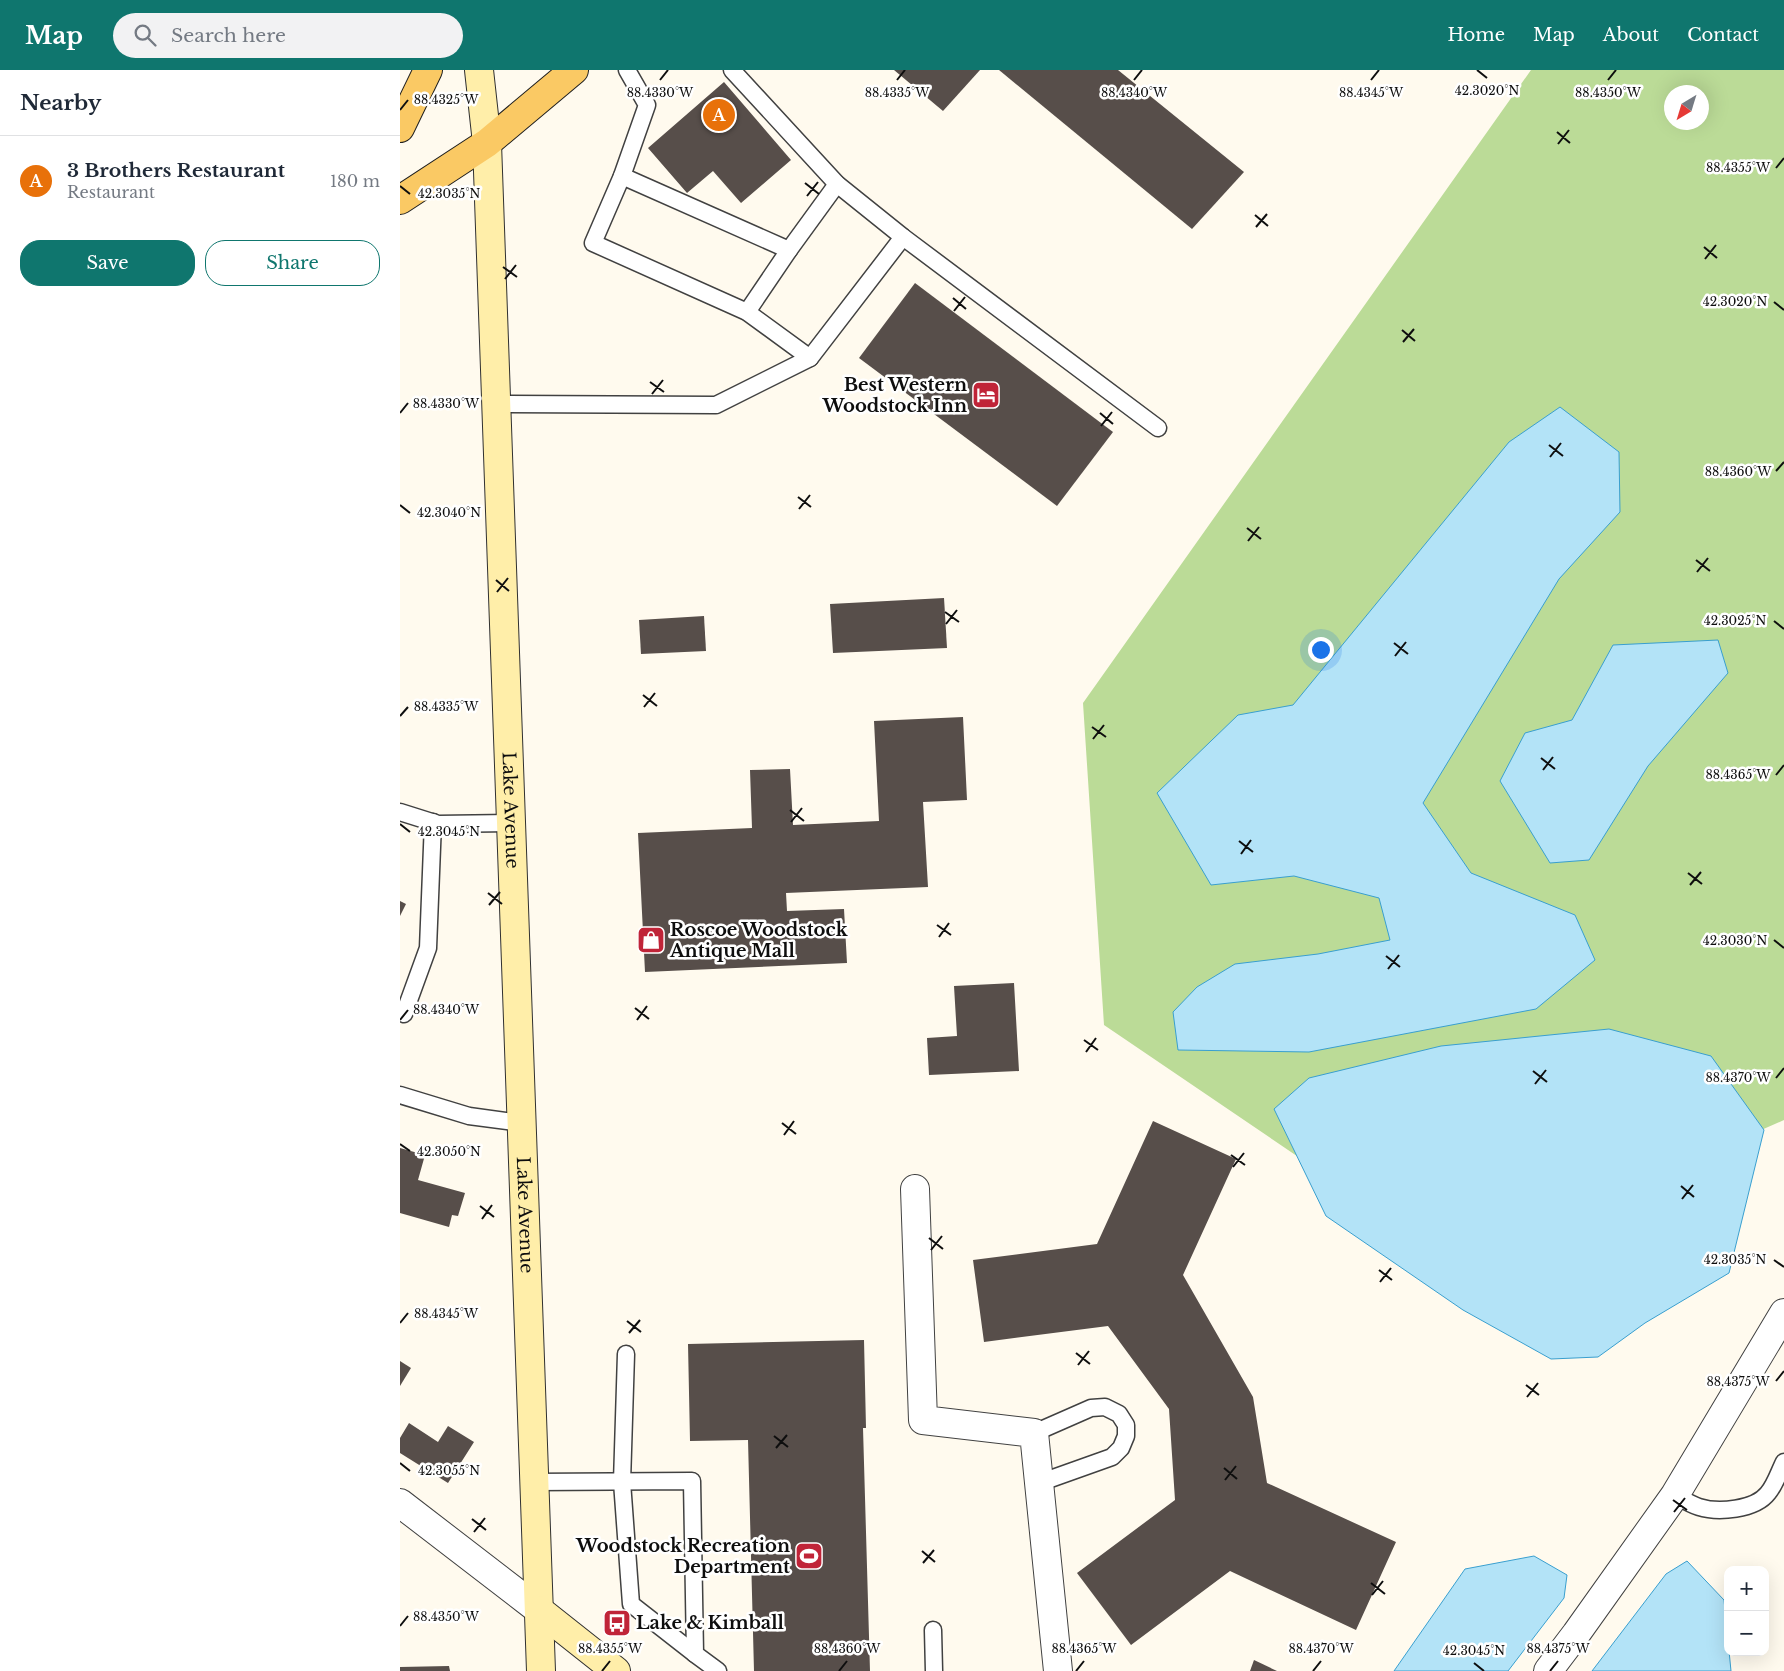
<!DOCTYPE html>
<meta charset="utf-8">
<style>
:root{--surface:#fff;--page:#f2f2f3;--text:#1f2937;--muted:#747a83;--line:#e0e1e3;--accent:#0f766e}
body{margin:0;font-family:"Libre Baskerville",serif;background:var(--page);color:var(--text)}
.controls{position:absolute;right:15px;bottom:15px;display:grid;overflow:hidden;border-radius:10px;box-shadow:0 5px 20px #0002}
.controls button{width:45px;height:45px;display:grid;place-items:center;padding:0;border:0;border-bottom:1px solid var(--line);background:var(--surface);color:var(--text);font:25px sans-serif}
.compass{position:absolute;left:1264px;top:15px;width:45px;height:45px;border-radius:50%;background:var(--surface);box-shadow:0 5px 20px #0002;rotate:218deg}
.you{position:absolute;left:920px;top:579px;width:18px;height:18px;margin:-12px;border:4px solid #fff;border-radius:50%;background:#1a73e8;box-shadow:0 0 0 8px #1a73e833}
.badge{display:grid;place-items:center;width:32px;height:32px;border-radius:50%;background:var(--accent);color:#fff;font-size:16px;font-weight:700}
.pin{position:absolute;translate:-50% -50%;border:2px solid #fff;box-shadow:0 1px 5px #0006}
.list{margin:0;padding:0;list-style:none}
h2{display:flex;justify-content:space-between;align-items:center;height:65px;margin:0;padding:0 20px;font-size:21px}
h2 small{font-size:16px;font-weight:400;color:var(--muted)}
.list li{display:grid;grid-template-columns:32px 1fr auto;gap:15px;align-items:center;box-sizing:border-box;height:90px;padding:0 20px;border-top:1px solid var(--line)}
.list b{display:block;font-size:19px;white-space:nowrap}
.list p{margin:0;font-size:16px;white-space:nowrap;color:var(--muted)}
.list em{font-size:16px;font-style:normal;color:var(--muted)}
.actions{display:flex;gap:10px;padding:15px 20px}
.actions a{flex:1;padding:11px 0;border:1px solid var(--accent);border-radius:20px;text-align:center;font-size:18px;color:var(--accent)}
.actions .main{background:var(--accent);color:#fff}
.icon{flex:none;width:28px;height:28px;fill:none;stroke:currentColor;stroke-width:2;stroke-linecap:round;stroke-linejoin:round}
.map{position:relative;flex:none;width:1384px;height:1601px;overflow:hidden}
header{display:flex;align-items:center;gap:30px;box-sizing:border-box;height:70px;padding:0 25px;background:var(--accent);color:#fff}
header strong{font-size:24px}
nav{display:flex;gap:28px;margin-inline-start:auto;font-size:18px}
.search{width:350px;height:45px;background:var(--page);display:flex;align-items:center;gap:12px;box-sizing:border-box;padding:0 18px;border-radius:28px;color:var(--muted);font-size:19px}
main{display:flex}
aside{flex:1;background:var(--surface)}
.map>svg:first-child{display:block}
.forest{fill:#bbdb97;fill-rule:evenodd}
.water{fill:#b3e3f7;stroke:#399fcf}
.building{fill:#574e4a}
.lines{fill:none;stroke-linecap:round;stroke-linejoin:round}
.lane-casing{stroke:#414141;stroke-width:19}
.street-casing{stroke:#414141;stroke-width:30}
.secondary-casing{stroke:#303030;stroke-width:30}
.primary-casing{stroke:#1f1f1f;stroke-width:30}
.lane{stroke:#fff;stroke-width:16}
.street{stroke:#fff;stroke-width:28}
.secondary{stroke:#ffeea9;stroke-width:28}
.primary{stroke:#fac964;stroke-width:28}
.ticks{fill:none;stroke:#0e0e0e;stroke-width:2}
.labels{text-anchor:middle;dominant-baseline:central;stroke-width:5;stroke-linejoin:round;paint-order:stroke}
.poi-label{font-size:18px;font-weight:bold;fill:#0e0e0e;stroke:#fff;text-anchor:end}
.street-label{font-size:18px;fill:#0e0e0e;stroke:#fff}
.ticks-label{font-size:12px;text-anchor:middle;fill:#0e0e0e;stroke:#fff;stroke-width:5;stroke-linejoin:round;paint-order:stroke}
</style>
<header>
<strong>Map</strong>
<div class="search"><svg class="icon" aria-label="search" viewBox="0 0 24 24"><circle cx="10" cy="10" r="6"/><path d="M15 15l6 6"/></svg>Search here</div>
<nav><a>Home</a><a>Map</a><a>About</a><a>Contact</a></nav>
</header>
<main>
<aside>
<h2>Nearby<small></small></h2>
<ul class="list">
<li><span class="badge" style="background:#e8710a">A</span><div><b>3 Brothers Restaurant</b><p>Restaurant</p></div><em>180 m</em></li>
</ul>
<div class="actions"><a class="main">Save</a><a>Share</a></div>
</aside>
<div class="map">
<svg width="1384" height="1601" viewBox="0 0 1384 1601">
<rect width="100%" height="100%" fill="#fffaee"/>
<path class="forest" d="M1131,0H1384V1050L1056,1194L704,955L683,633ZM1272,22H1302V52H1272Z"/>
<g class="water">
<path d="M1160,337L1219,382L1220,442L1159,509L1023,733L1071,803L1175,845L1195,890L1136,939L909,982L778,980L773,942L797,917L835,894L918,884L990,870L979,828L894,806L811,815L757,723L838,645L893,635L1109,372Z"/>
<path d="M1318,570L1328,603L1248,696L1189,790L1150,793L1100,711L1125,663L1172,650L1213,575Z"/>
<path d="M1209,959L1311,986L1364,1060L1329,1203L1245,1253L1198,1287L1151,1289L1063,1240L926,1146L874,1039L909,1008L1041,976Z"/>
<path d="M1134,1486L1167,1505L1164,1528L1108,1601H994L1065,1499Z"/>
<path d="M1287,1491L1324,1530L1331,1601H1192L1266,1504Z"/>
</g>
<g class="building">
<path d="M494,0H580L543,41Z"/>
<path d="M599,0H718L844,102L792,159Z"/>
<path d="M324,12L391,90L341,133L313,101L287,123L248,78Z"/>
<path d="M515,213L713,362L657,436L459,288Z"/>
<path d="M544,528L547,578L433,583L430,534Z"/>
<path d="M304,546L306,581L241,584L239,550Z"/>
<path d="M563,647L567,730L523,732L528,817L386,823L387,841L444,839L447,893L245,902L238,763L352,758L350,700L390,699L393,755L479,751L474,651Z"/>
<path d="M0,831L6,834L0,846Z"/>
<path d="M614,913L619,1001L529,1005L527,968L557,966L554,916Z"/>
<path d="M753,1051L836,1089L783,1205L853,1327L867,1413L996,1472L956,1560L830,1501L731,1575L677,1503L775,1430L769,1339L708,1256L584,1272L573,1190L697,1174Z"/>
<path d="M0,1078L25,1085L18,1110L65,1123L58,1146L52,1145L49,1157L0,1143Z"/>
<path d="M464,1270L466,1358H463L470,1601H354L348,1370L290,1371L288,1274Z"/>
<path d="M0,1291L11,1298L0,1316Z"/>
<path d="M9,1353L38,1372L48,1356L74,1372L48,1413L0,1383V1368Z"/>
<path d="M854,1590L877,1601H850Z"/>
<path d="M49,1596L50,1601H0V1597Z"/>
</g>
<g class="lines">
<defs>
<g id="lane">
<path d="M227,0L247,35L222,106L193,173L347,242L410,288"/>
<path d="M332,0L437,114L503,167L758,358"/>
<path d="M222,106L389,180"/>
<path d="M347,242L389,180L437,114"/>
<path d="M96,334L316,335L410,288L503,167"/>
<path d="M0,742L38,754L110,753"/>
<path d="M4,944L28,878L33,752"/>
<path d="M0,1025L69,1046L121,1053"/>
<path d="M226,1284L222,1412L231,1534L295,1584"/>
<path d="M634,1363L691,1338L705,1337L719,1344L726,1355V1366L721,1378L712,1387L639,1413"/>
<path d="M134,1412L292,1411L295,1584L318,1601"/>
<path d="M1275,1425C1282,1429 1290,1434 1299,1437C1318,1443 1355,1440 1368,1423C1375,1415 1379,1402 1384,1392"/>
<path d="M533,1560L534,1601"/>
</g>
<g id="street">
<path d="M515,1119L523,1350L634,1363L658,1601"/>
<path d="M0,1433L139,1540"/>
<path d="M1148,1601L1176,1564L1275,1425L1384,1243"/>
</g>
<g id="secondary">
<path id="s1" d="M79,0L87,73L141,1601"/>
<path d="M139,1540L216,1601"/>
</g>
<g id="primary">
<path d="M0,58L28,0"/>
<path d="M0,130L87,73L174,0"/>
</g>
</defs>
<use href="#lane" class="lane-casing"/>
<use href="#street" class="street-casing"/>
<use href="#secondary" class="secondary-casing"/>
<use href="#primary" class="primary-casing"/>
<use href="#lane" class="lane"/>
<use href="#street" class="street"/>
<use href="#secondary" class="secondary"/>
<use href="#primary" class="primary"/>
</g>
<path class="ticks" d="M1077,0L1087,8M260,10L268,0M497,10L505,0M734,10L742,0M971,10L979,0M1208,10L1216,0M0,40L8,30M1157,62L1170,73M1158,74L1169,60M1376,98L1384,88M405,113L419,124M0,116L10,124M407,126L418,112M855,145L868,156M856,157L867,144M1304,177L1317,188M1305,189L1316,175M103,197L117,207M105,209L116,195M553,228L566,239M1374,232L1384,240M554,241L565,227M1002,260L1015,271M1003,272L1014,259M250,312L264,322M252,324L263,310M0,343L8,333M700,343L713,354M701,356L712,342M1149,375L1163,386M1150,387L1161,373M1376,401L1384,392M398,427L411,437M0,435L10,443M399,439L410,425M847,458L861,469M848,471L859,457M1296,490L1310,501M1297,502L1308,488M96,510L109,521M97,522L108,508M545,542L559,552M1374,551L1384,559M546,554L557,540M994,573L1008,584M995,586L1006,572M243,625L257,636M244,637L255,623M0,646L8,637M692,657L706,667M693,669L704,655M1141,688L1155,699M1143,700L1153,687M1376,705L1384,695M390,740L404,751M391,752L402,738M0,754L10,762M839,771L853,782M841,784L851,770M1288,803L1302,814M1290,815L1301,802M88,823L102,834M89,835L100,822M537,855L551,865M539,867L549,853M1374,870L1384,878M986,886L1000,897M988,899L999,885M235,938L249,949M0,950L8,940M237,950L247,936M684,970L698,980M686,982L696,968M1133,1001L1147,1012M1376,1008L1384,998M1135,1014L1146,1000M382,1053L396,1064M384,1065L394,1051M0,1074L10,1081M831,1085L845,1095M833,1097L844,1083M1281,1116L1294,1127M1282,1129L1293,1115M80,1136L94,1147M82,1149L92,1135M529,1168L543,1179M531,1180L542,1166M1374,1190L1384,1197M979,1200L992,1210M980,1212L991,1198M227,1251L241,1262M0,1253L8,1243M229,1263L240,1250M676,1283L690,1294M678,1295L689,1281M1376,1311L1384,1301M1126,1315L1139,1325M1127,1327L1138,1313M374,1366L388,1377M376,1378L387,1365M0,1393L10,1401M824,1398L837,1409M825,1410L836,1396M1273,1430L1287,1440M1274,1442L1285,1428M72,1449L86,1460M74,1462L85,1448M522,1481L535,1492M523,1493L534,1480M971,1513L985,1524M972,1525L983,1511M0,1556L8,1546M1074,1593L1084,1601M202,1601L210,1591M439,1601L447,1591M676,1601L684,1591M913,1601L921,1591M1150,1601L1158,1591"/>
<defs>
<symbol id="hotel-square" viewBox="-11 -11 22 22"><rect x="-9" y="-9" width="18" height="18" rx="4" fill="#c02438" stroke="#fff"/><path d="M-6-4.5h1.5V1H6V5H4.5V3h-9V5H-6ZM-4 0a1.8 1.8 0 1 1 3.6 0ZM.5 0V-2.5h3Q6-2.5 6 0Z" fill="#fff"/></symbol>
<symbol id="shop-square" viewBox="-11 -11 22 22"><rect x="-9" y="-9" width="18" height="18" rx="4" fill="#c02438" stroke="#fff"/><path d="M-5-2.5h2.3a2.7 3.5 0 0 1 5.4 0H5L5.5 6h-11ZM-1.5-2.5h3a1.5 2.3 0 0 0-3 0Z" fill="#fff"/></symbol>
<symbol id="stadium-square" viewBox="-11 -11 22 22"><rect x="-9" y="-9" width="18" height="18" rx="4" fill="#c02438" stroke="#fff"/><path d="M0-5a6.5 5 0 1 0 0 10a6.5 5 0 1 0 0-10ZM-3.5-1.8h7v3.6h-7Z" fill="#fff"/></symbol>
<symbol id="bus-square" viewBox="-11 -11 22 22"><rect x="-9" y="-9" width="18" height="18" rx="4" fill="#c02438" stroke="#fff"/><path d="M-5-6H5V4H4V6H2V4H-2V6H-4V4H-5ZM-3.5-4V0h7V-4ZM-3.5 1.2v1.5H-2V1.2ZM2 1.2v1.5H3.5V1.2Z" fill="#fff"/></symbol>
</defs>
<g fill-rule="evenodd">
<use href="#hotel-square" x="570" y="309" width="32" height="32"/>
<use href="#shop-square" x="235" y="854" width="32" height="32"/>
<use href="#stadium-square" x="393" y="1470" width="32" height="32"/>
<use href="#bus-square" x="201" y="1537" width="32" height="32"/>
</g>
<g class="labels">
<g class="poi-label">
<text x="567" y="315">Best Western<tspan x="567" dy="21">Woodstock Inn</tspan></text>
<text x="270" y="860" text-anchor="start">Roscoe Woodstock<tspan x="270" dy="21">Antique Mall</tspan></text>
<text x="390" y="1476">Woodstock Recreation<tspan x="390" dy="21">Department</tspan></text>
<text x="236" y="1553" text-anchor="start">Lake &amp; Kimball</text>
</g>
<g class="street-label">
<text stroke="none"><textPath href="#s1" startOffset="741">Lake Avenue</textPath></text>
<text stroke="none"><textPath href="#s1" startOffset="1146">Lake Avenue</textPath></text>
</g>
</g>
<g class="ticks-label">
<text x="1087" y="25">42.3020°N</text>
<text x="971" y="27">88.4345°W</text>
<text x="1208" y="27">88.4350°W</text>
<text x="260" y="27">88.4330°W</text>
<text x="497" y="27">88.4335°W</text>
<text x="734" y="27">88.4340°W</text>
<text x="46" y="34">88.4325°W</text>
<text x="1338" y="102">88.4355°W</text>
<text x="49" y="128">42.3035°N</text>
<text x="1335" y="236">42.3020°N</text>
<text x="46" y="338">88.4330°W</text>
<text x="1338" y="406">88.4360°W</text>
<text x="49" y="447">42.3040°N</text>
<text x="1335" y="555">42.3025°N</text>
<text x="46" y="641">88.4335°W</text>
<text x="1338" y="709">88.4365°W</text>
<text x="49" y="766">42.3045°N</text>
<text x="1335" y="875">42.3030°N</text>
<text x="46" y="944">88.4340°W</text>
<text x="1338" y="1012">88.4370°W</text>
<text x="49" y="1086">42.3050°N</text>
<text x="1335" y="1194">42.3035°N</text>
<text x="46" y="1248">88.4345°W</text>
<text x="1338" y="1316">88.4375°W</text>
<text x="49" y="1405">42.3055°N</text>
<text x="46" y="1551">88.4350°W</text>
<text x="210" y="1583">88.4355°W</text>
<text x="447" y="1583">88.4360°W</text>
<text x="684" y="1583">88.4365°W</text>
<text x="921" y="1583">88.4370°W</text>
<text x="1158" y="1583">88.4375°W</text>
<text x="1074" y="1585">42.3045°N</text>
</g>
</svg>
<div class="controls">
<button>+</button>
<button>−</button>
</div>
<svg class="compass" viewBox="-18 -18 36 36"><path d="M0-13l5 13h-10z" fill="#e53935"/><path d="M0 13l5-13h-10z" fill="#747a83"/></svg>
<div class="you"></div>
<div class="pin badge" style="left:319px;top:45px;background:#e8710a">A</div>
</div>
</main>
